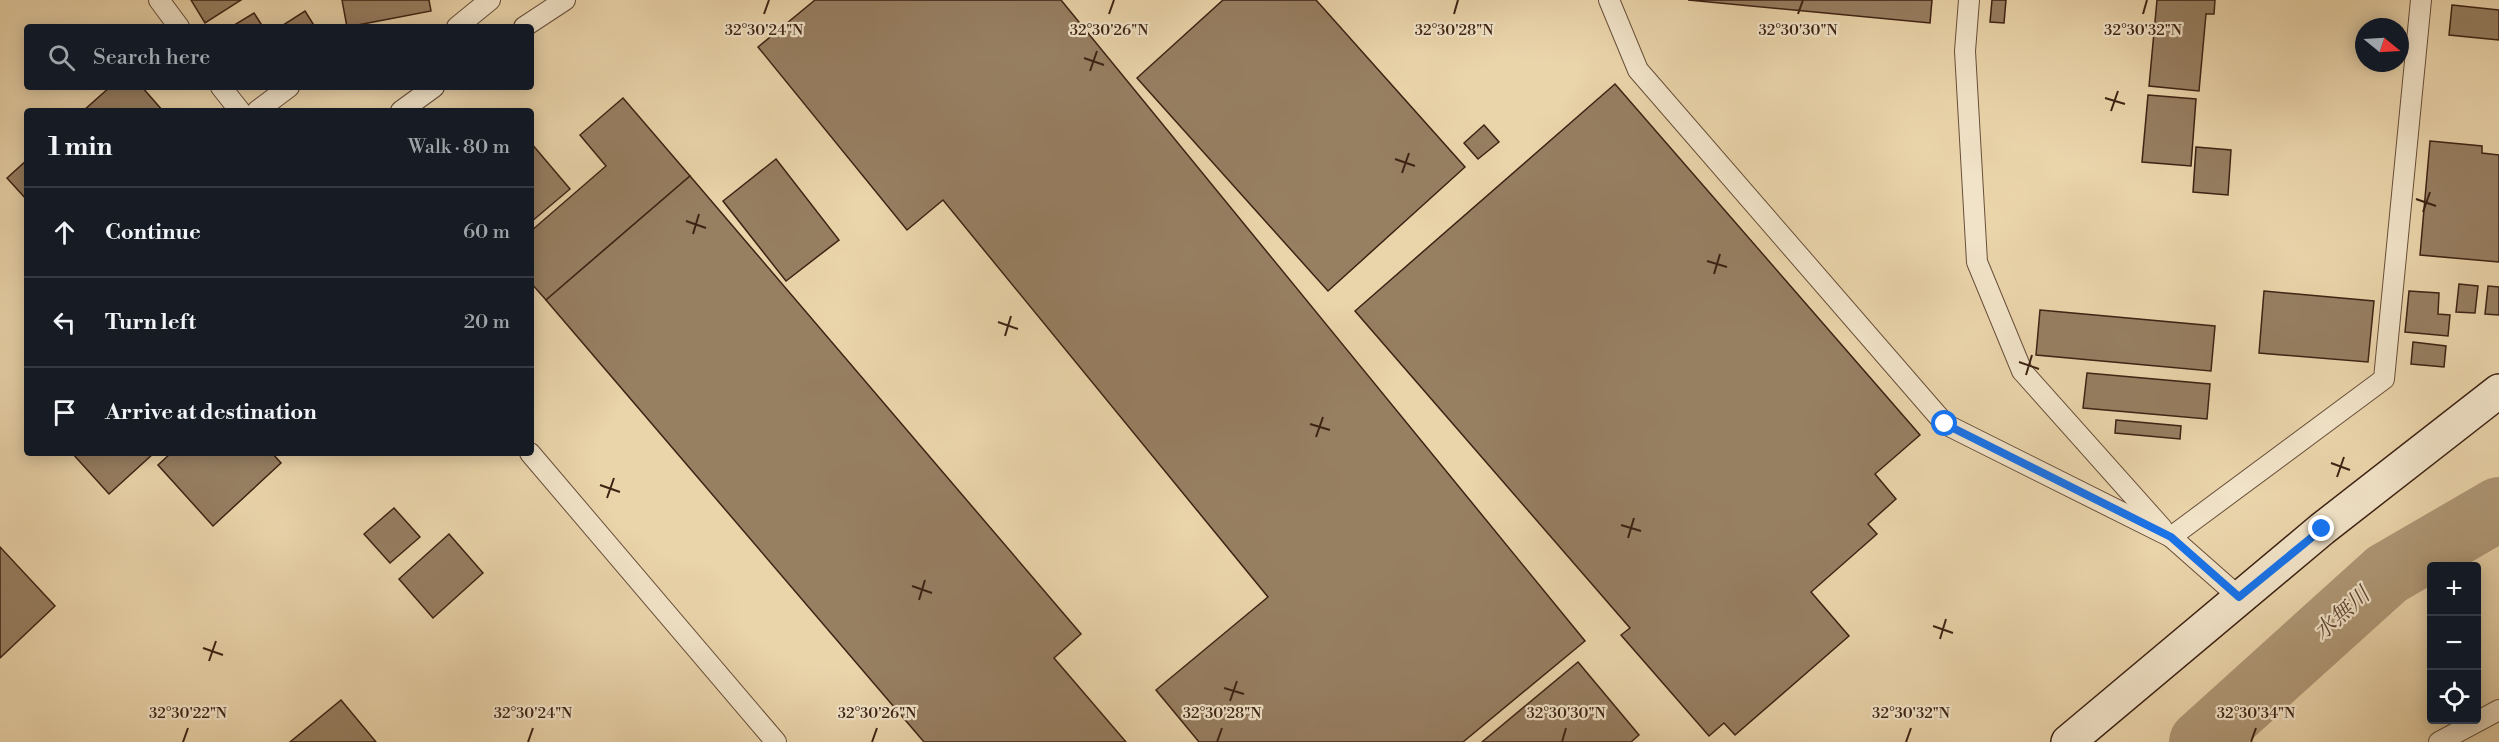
<!DOCTYPE html>
<meta charset="utf-8">
<style>
:root{--surface:#171b24;--page:#242831;--text:#f1f3f6;--muted:#9ea1a6;--line:#363941}
body{margin:0;font-family:"Libre Bodoni","Noto Serif JP",serif;background:var(--page);color:var(--text)}
.controls{position:absolute;right:18px;bottom:18px;display:grid;overflow:hidden;border-radius:6px;box-shadow:0 3px 15px #0003}
.controls button{width:54px;height:54px;display:grid;place-items:center;padding:0;border:0;border-bottom:2px solid var(--line);background:var(--surface);color:var(--text);font:30px sans-serif}
.compass{position:absolute;left:2355px;top:18px;width:54px;height:54px;border-radius:50%;background:var(--surface);box-shadow:0 3px 15px #0003;rotate:108deg}
.stop{position:absolute;width:18px;height:18px;margin:-14px;border:4px solid #1a73e8;border-radius:50%;background:#fff}
.stop.end{background:#1a73e8;border-color:#fff;box-shadow:0 2px 6px #0008}
.list{margin:0;padding:0;list-style:none}
h2{display:flex;justify-content:space-between;align-items:center;height:78px;margin:0;padding:0 24px;font-size:26px}
h2 small{font-size:20px;font-weight:400;color:var(--muted)}
.list li{display:grid;grid-template-columns:39px 1fr auto;gap:18px;align-items:center;box-sizing:border-box;height:90px;padding:0 24px;border-top:2px solid var(--line)}
.list b{display:block;font-size:22px;white-space:nowrap}
.list em{font-size:20px;font-style:normal;color:var(--muted)}
.icon{flex:none;width:33px;height:33px;fill:none;stroke:currentColor;stroke-width:2;stroke-linecap:round;stroke-linejoin:round}
.map{position:relative;flex:none;width:2499px;height:742px;overflow:hidden}
.search{position:absolute;background:var(--surface);box-shadow:0 3px 15px #0003;left:24px;top:24px;width:510px;height:66px;display:flex;align-items:center;gap:15px;box-sizing:border-box;padding:0 21px;border-radius:6px;color:var(--muted);font-size:22px}
.panel{position:absolute;background:var(--surface);box-shadow:0 3px 15px #0003;left:24px;top:108px;width:510px;height:348px;border-radius:6px}
.map>svg:first-child{display:block}
.lines{fill:none;stroke-linecap:round;stroke-linejoin:round}
.river{stroke:#af9877;stroke-width:64}
.building{fill:#977f62;stroke:#3d2314;stroke-width:1.5}
.lane-casing{stroke:#684f3a;stroke-width:22}
.secondary-casing{stroke:#3d2314;stroke-width:36}
.lane{stroke:#f1e3c8;stroke-width:20}
.secondary{stroke:#f1e3c8;stroke-width:33}
.route{stroke:#1a73e8;stroke-width:8}
.ticks{fill:none;stroke:#3d2314;stroke-width:2}
.labels{text-anchor:middle;dominant-baseline:central;stroke-width:4.5;stroke-linejoin:round;paint-order:stroke}
.water-label{font-size:22px;font-style:italic;fill:#5f4632;stroke:#f1e3c8}
.ticks-label{font-size:15px;text-anchor:middle;fill:#3d2314;stroke:#f1e3c8;stroke-width:4.5;stroke-linejoin:round;paint-order:stroke}
</style>
<div class="map">
<svg width="2499" height="742" viewBox="0 0 2499 742">
<rect width="100%" height="100%" fill="#ead4aa"/>
<filter id="stains"><feTurbulence type="fractalNoise" baseFrequency=".00333" numOctaves="4"/><feColorMatrix values="0 0 0 0 .2 0 0 0 0 .09 0 0 0 0 .02 0 0 0 .5 -.17"/></filter>
<radialGradient id="worn" r=".72"><stop offset=".6" stop-color="#630" stop-opacity="0"/><stop offset="1" stop-color="#630" stop-opacity=".3"/></radialGradient>
<g class="lines">
<path class="river" d="M2201,742L2387,574L2499,509"/>
</g>
<g class="building">
<path d="M191,0H241L205,23Z"/>
<path d="M342,0H429L431,11L347,27Z"/>
<path d="M815,0H1061L1585,641L1463,742H1199L1156,690L1268,597L943,200L907,230L758,47Z"/>
<path d="M1223,0H1316L1465,167L1328,291L1137,78Z"/>
<path d="M1688,0H1932L1930,23Z"/>
<path d="M1992,0H2006L2004,23L1990,22Z"/>
<path d="M2157,0H2215L2214,14H2206L2199,91L2149,86Z"/>
<path d="M2452,5L2499,10V40L2449,35Z"/>
<path d="M305,11L315,27H280Z"/>
<path d="M254,13L263,27H231Z"/>
<path d="M1615,84L1920,435L1875,474L1896,499L1868,524L1877,534L1811,592L1849,636L1735,735L1724,723L1709,736L1621,635L1630,628L1355,311Z"/>
<path d="M110,87H142L163,111H83Z"/>
<path d="M2148,95L2196,99L2191,166L2142,162Z"/>
<path d="M623,98L690,176L546,300L531,283V231L606,166L580,135Z"/>
<path d="M1484,125L1499,142L1478,159L1464,143Z"/>
<path d="M2430,141L2482,146V153L2499,155V262L2420,255Z"/>
<path d="M531,143L570,189L531,222Z"/>
<path d="M2196,147L2231,150L2228,195L2193,192Z"/>
<path d="M776,159L839,240L786,281L723,201Z"/>
<path d="M27,160V200L7,178Z"/>
<path d="M690,176L1081,634L1054,658L1126,742H924L546,300Z"/>
<path d="M2459,284L2478,286L2475,313L2456,312Z"/>
<path d="M2488,286L2499,287V315L2485,314Z"/>
<path d="M2264,291L2374,301L2368,362L2259,353Z"/>
<path d="M2409,291L2439,293L2438,314L2450,315L2448,336L2405,332Z"/>
<path d="M2040,310L2215,326L2211,371L2036,355Z"/>
<path d="M2413,342L2446,346L2444,367L2411,364Z"/>
<path d="M2087,373L2210,384L2207,419L2083,408Z"/>
<path d="M2116,420L2181,426L2180,439L2115,433Z"/>
<path d="M72,453H154L109,494Z"/>
<path d="M171,453H272L281,463L213,526L158,465Z"/>
<path d="M394,508L420,537L390,563L364,534Z"/>
<path d="M449,534L483,573L433,618L399,579Z"/>
<path d="M0,547L55,606L0,658Z"/>
<path d="M1578,662L1639,735L1631,742H1482Z"/>
<path d="M341,700L376,742H290Z"/>
</g>
<g class="lines">
<defs>
<g id="lane">
<path d="M159,0L179,27"/>
<path d="M1609,0L1638,70L1945,424L2171,537"/>
<path d="M1969,0L1965,51L1977,262L2022,371L2162,528"/>
<path d="M457,27L490,0"/>
<path d="M524,27L565,0"/>
<path d="M221,87L240,111"/>
<path d="M257,111L289,87"/>
<path d="M401,111L434,87"/>
<path d="M530,453L776,742"/>
<path d="M2239,597L2171,537L2384,379L2421,0"/>
<path d="M2439,742L2499,710"/>
</g>
<path id="secondary" d="M2068,742L2322,529L2499,391"/>
</defs>
<use href="#lane" class="lane-casing"/>
<use href="#secondary" class="secondary-casing"/>
<use href="#lane" class="lane"/>
<use href="#secondary" class="secondary"/>
</g>
<g class="lines">
<path class="route" d="M1945,424L2171,537L2239,597L2322,529"/>
</g>
<path class="ticks" d="M764,14L769,0M1109,14L1114,0M1454,14L1458,0M1798,14L1803,0M2143,14L2147,0M1084,58L1104,65M1090,71L1097,51M2105,98L2125,104M2111,111L2118,91M1395,159L1415,166M1402,173L1409,153M2416,199L2436,206M2423,212L2430,192M686,221L706,228M693,234L699,214M1707,261L1727,267M1714,274L1720,254M998,322L1018,329M1005,336L1011,316M2019,362L2039,369M2026,375L2032,355M1310,424L1330,430M1316,437L1323,417M2331,463L2350,470M2337,477L2344,457M600,485L620,492M607,498L614,478M1621,525L1641,531M1628,538L1634,518M912,586L932,593M919,600L925,580M1933,626L1953,633M1940,639L1946,619M203,648L223,655M209,661L216,641M1224,688L1244,694M1230,701L1237,681M183,742L188,728M528,742L533,728M872,742L877,728M1217,742L1222,728M1562,742L1566,728M1906,742L1911,728M2251,742L2256,728"/>
<g class="labels">
<g class="water-label">
<text transform="translate(2342 614) rotate(-42)">水無川</text>
</g>
</g>
<g class="ticks-label">
<text x="764" y="35">32°30'24"N</text>
<text x="1109" y="35">32°30'26"N</text>
<text x="1454" y="35">32°30'28"N</text>
<text x="1798" y="35">32°30'30"N</text>
<text x="2143" y="35">32°30'32"N</text>
<text x="188" y="718">32°30'22"N</text>
<text x="533" y="718">32°30'24"N</text>
<text x="877" y="718">32°30'26"N</text>
<text x="1222" y="718">32°30'28"N</text>
<text x="1566" y="718">32°30'30"N</text>
<text x="1911" y="718">32°30'32"N</text>
<text x="2256" y="718">32°30'34"N</text>
</g>
<rect width="100%" height="100%" filter="url(#stains)"/>
<rect width="100%" height="100%" fill="url(#worn)"/>
</svg>
<div class="controls">
<button>+</button>
<button>−</button>
<button><svg class="icon" aria-label="locate" viewBox="0 0 24 24"><circle cx="12" cy="12" r="6"/><path d="M12 2v4M12 18v4M2 12h4M18 12h4"/></svg></button>
</div>
<svg class="compass" viewBox="-18 -18 36 36"><path d="M0-13l5 13h-10z" fill="#e53935"/><path d="M0 13l5-13h-10z" fill="#9ea1a6"/></svg>
<div class="stop" style="left:1945px;top:424px"></div>
<div class="stop end" style="left:2322px;top:529px"></div>
<div class="search"><svg class="icon" aria-label="search" viewBox="0 0 24 24"><circle cx="10" cy="10" r="6"/><path d="M15 15l6 6"/></svg>Search here</div>
<section class="panel">
<h2>1 min<small>Walk · 80 m</small></h2>
<ul class="list">
<li><svg class="icon" aria-label="ahead" viewBox="0 0 24 24"><path d="M12 20V5M6 11l6-6 6 6"/></svg><div><b>Continue</b></div><em>60 m</em></li>
<li><svg class="icon" aria-label="left" viewBox="0 0 24 24"><path d="M17 20v-9H6M10 6l-5 5 5 5"/></svg><div><b>Turn left</b></div><em>20 m</em></li>
<li><svg class="icon" aria-label="arrive" viewBox="0 0 24 24"><path d="M6 21V4h12l-3 4 3 4H6"/></svg><div><b>Arrive at destination</b></div></li>
</ul>
</section>
</div>
